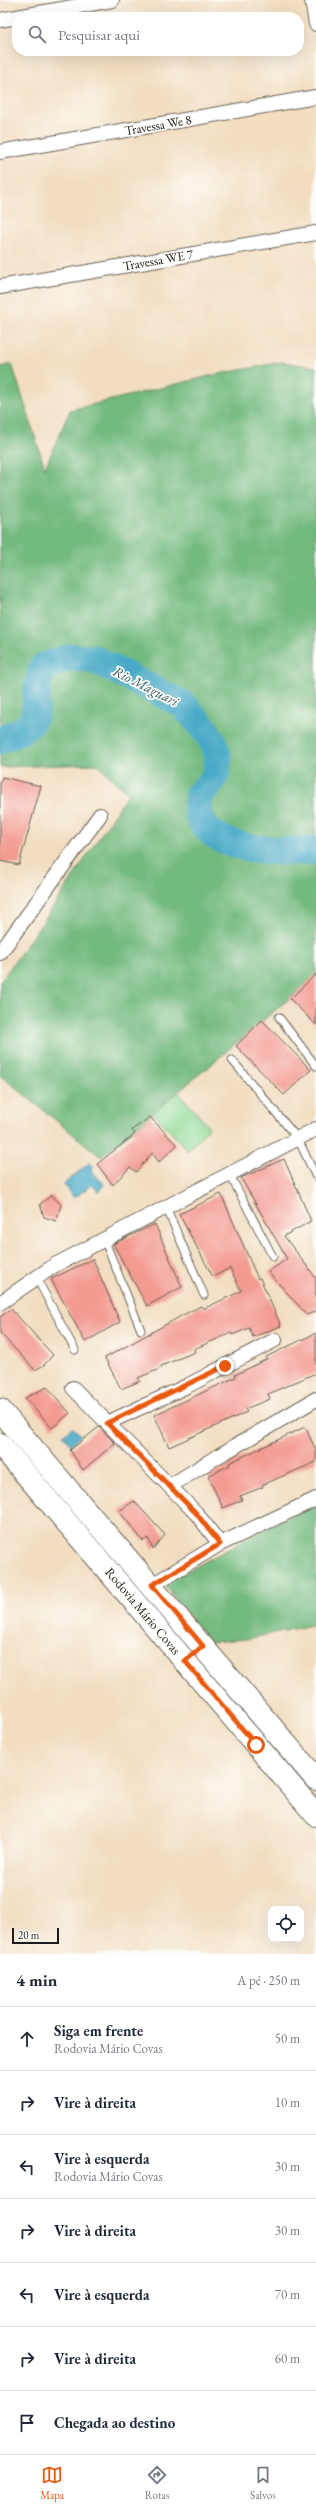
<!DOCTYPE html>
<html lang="pt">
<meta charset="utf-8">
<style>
:root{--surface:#fff;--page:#f2f2f3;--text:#1f2937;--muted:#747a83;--line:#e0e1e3;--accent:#ea580c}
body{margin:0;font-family:"EB Garamond",serif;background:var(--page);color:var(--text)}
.controls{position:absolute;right:12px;bottom:12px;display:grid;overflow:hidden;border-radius:8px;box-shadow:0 4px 16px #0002}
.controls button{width:36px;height:36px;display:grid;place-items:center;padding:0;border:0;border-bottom:1px solid var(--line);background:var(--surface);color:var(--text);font:20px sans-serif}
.scale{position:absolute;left:12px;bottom:10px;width:47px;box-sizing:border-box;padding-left:4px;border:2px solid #1c1c1c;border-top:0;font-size:11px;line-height:14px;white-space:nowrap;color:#1c1c1c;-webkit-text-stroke:3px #fdfcf7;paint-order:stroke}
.stop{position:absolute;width:12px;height:12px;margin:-9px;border:3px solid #ea580c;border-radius:50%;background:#fff}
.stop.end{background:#ea580c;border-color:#fff;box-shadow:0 1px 4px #0008}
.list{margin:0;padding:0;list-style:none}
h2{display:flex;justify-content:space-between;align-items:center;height:52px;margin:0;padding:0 16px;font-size:17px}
h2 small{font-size:13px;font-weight:400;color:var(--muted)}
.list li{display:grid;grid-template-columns:26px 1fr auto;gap:12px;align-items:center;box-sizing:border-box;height:64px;padding:0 16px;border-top:1px solid var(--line)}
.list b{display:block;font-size:15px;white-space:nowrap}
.list p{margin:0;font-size:13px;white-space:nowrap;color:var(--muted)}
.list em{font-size:13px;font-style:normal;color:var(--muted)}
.icon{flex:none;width:22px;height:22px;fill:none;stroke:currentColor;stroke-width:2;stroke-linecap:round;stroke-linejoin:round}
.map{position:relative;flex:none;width:316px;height:1954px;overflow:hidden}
.search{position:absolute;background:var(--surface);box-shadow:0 4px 16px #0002;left:12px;right:12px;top:12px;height:44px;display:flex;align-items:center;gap:10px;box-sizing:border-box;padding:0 14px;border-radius:16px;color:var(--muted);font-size:15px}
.sheet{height:500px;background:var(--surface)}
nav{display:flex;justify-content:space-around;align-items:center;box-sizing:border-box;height:56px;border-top:1px solid var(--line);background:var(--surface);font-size:11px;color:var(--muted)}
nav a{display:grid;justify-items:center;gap:2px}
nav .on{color:var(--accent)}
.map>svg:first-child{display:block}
.green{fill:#8fda96;stroke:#567b59}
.forest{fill:#73ba7f;stroke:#486b4e}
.water{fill:#48aac7;stroke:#326372}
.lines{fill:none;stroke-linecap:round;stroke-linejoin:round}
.river{stroke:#48aac7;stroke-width:28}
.building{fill:#f39a91}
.lane-casing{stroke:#676055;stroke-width:9}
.street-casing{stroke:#676055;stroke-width:16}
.primary-casing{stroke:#676055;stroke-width:24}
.lane{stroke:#fff;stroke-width:7}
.street{stroke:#fff;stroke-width:14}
.primary{stroke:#fff;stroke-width:22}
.route{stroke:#ea580c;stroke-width:5}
.labels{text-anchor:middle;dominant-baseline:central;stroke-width:3.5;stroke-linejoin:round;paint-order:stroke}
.street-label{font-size:13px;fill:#1c1c1c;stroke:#fdfcf7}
.water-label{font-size:14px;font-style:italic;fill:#305c69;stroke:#fdfcf7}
</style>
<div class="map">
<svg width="316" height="1954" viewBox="0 0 316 1954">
<rect width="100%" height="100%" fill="#fdfcf7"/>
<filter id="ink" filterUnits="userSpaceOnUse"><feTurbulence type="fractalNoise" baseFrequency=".025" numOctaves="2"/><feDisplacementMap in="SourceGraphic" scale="8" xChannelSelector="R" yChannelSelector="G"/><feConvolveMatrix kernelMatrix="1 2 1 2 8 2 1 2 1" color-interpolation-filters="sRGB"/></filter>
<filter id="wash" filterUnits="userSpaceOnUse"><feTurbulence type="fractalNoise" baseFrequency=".012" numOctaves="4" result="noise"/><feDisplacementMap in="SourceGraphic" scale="16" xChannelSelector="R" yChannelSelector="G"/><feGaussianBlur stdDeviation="0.9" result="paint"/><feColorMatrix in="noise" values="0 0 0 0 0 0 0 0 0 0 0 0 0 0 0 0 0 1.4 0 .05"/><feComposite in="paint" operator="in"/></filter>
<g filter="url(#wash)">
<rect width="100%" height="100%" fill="#f2ddc0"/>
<path class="green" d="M174,1088L209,1127L188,1151L150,1109Z"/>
<g class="forest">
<path d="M282,362L316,367V976L101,1157L0,1075V982L47,916L128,794L97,764L0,767V367L12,364L45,468L70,410L218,374Z"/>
<path d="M316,1501V1624L247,1639L210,1642L164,1584Z"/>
</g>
<g class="water">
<path d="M89,1163L94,1167L91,1170L104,1184L99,1192L92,1185L74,1198L64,1184Z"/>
<path d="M72,1427L81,1435L71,1445L63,1435Z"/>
</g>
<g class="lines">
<path class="river" d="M0,740C54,721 26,708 43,667L71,657L94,659L182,704L205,729L213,742L218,758L216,775L206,788L198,795C197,804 196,816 203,824C223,852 286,853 316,850"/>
</g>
<g id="blocks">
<g class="building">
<path d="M2,777L41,786L19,865L0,861V784Z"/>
<path d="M316,974V1025L290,999Z"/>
<path d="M262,1020L311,1070L284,1095L236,1046Z"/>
<path d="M150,1117L177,1145L159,1162L152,1153L136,1172L130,1167L113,1185L97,1164L135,1134L132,1130Z"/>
<path d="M284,1159L311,1221L284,1236L316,1278V1311L307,1315L268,1272L287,1259L241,1178Z"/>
<path d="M221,1194L258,1279L260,1278L281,1326L253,1337L249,1328L232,1335L231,1333L194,1349L195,1352L161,1366L162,1368L138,1378L140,1381L121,1389L105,1358L183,1315L201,1306L203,1309L241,1291L230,1268L213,1277L179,1214Z"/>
<path d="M52,1195L61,1205L56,1221L44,1217L40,1204Z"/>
<path d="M155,1224L182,1287L147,1306L113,1244Z"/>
<path d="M93,1259L120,1322L85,1342L51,1279Z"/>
<path d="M11,1309L53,1355L44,1365L35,1370L0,1333V1317Z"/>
<path d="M316,1333V1373L268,1394L270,1399L245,1409L247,1412L169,1447L154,1415L236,1377L235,1375L267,1359L266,1357Z"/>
<path d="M47,1387L70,1413L52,1428L25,1398Z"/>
<path d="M99,1427L115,1443L83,1470L70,1450Z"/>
<path d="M305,1427L316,1450V1462L262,1485L263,1487L240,1496L242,1500L223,1508L208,1476L230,1465L229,1463Z"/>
<path d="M134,1501L165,1535L153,1549L148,1538L143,1541L119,1511Z"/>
</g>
</g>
</g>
<g filter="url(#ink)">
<use href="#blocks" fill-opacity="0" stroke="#676055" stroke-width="1"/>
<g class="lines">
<defs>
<g id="lane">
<path d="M279,1017L316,1066"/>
<path d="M232,1060L298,1139L316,1177"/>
<path d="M230,1175L273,1257"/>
<path d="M166,1207L204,1295"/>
<path d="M104,1239L141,1330"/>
<path d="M36,1277L75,1350"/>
</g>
<g id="street">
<path d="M312,0L316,24"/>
<path d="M0,20L112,0"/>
<path d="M0,152L316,97"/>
<path d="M0,287L316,233"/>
<path d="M0,953L100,815"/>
<path d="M0,1303L55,1265L316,1129"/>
<path d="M73,1388L196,1513L220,1544"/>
<path d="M107,1423L187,1386L275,1340"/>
<path d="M170,1486L215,1458L316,1399"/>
<path d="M152,1585L220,1544L316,1499"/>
</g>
<g id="primary">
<path d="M0,1410L316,1779"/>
<path d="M0,1444L316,1815"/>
</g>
</defs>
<use href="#lane" class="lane-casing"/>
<use href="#street" class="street-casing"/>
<use href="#primary" class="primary-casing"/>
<use href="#lane" class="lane"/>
<use href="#street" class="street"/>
<use href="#primary" class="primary"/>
</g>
</g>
<g class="lines" filter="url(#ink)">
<path class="route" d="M225,1366L107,1423L196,1513L220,1544L152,1585L203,1646L185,1661L256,1745"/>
</g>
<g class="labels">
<g class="street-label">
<text transform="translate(158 125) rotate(-10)">Travessa We 8</text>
<text transform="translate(158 260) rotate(-10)">Travessa WE 7</text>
<text transform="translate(143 1611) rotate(50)">Rodovia Mário Covas</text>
</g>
<g class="water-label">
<text transform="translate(146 686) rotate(27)">Rio Maguari</text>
</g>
</g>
</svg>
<div class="controls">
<button><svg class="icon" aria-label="locate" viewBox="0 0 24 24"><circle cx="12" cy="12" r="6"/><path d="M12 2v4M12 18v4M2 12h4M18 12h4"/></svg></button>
</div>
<div class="scale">20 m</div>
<div class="stop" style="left:256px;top:1745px"></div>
<div class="stop end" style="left:225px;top:1366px"></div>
<div class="search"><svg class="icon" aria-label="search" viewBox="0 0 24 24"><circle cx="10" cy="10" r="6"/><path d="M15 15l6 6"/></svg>Pesquisar aqui</div>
</div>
<section class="sheet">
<h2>4 min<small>A pé · 250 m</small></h2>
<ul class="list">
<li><svg class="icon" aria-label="ahead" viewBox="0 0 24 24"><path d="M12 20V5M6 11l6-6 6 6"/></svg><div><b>Siga em frente</b><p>Rodovia Mário Covas</p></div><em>50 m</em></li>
<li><svg class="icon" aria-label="right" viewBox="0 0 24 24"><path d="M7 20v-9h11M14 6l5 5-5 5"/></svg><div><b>Vire à direita</b></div><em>10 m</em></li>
<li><svg class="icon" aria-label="left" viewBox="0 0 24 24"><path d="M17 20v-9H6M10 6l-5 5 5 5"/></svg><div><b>Vire à esquerda</b><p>Rodovia Mário Covas</p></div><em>30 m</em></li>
<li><svg class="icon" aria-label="right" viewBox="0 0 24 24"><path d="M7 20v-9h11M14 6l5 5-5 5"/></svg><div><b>Vire à direita</b></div><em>30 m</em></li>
<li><svg class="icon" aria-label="left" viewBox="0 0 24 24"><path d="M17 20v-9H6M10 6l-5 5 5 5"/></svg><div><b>Vire à esquerda</b></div><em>70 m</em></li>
<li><svg class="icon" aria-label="right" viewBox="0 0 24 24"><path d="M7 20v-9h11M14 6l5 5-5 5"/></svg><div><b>Vire à direita</b></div><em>60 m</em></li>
<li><svg class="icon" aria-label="arrive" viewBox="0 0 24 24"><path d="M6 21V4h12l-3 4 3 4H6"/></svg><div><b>Chegada ao destino</b></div></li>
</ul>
</section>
<nav>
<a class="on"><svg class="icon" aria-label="map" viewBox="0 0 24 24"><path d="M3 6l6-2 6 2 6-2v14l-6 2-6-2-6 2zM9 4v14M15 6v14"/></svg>Mapa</a>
<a><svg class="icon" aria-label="directions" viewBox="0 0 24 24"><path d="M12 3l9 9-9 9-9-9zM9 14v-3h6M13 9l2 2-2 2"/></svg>Rotas</a>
<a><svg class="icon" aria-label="saved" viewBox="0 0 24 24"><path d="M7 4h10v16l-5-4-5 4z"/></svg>Salvos</a>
</nav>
